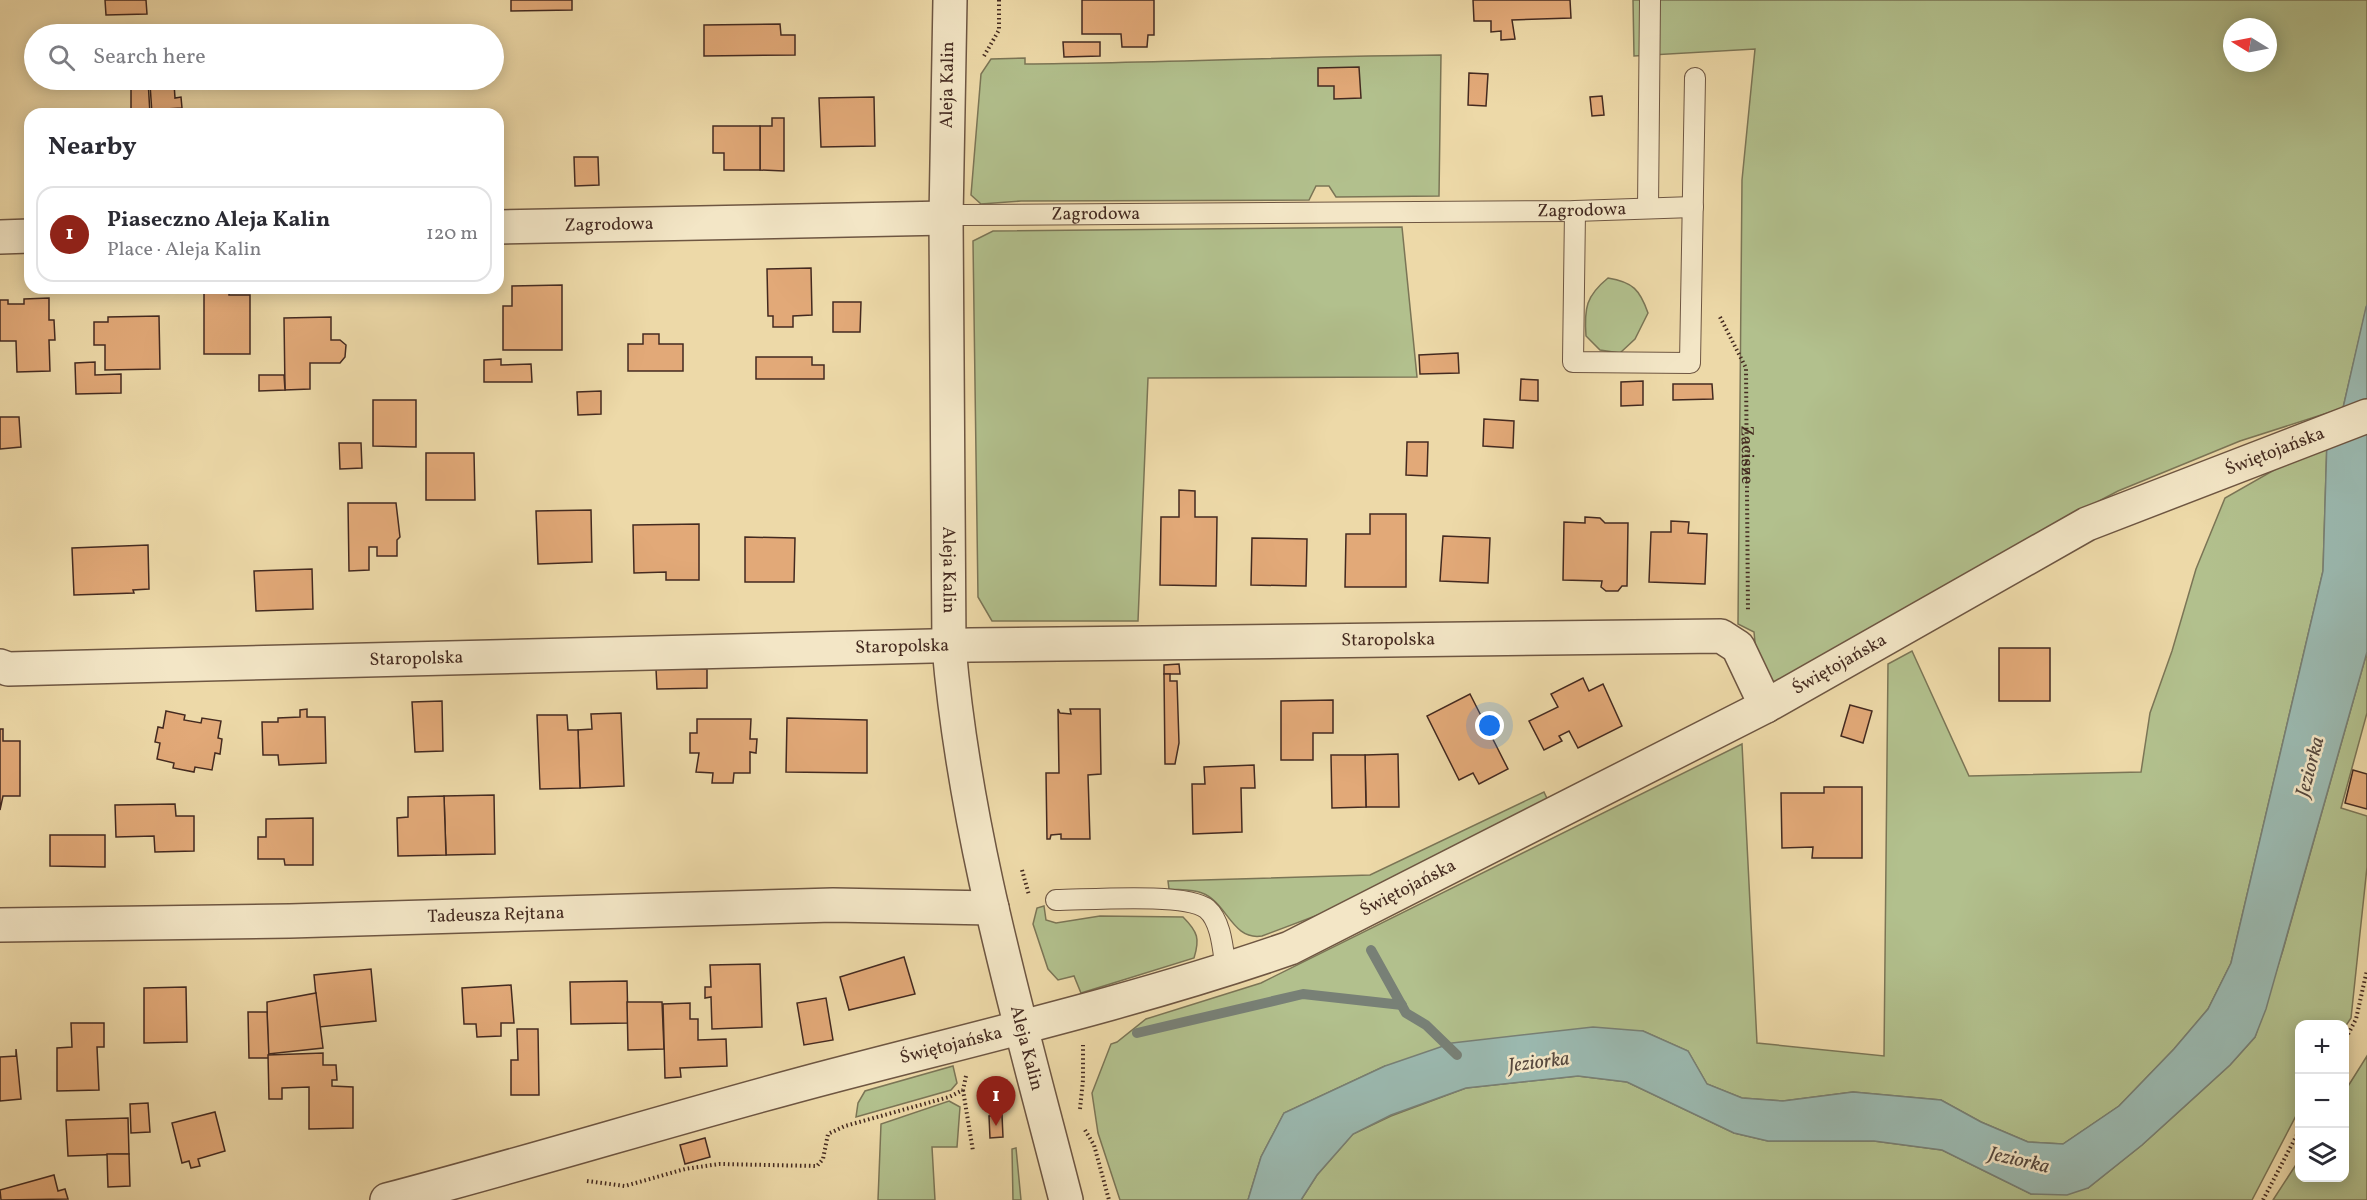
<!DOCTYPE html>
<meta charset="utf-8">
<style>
:root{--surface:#fff;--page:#f2f2f3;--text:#2b2b33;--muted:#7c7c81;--line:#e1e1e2;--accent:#8f2418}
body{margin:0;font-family:Vollkorn,serif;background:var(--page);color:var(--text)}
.controls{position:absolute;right:18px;bottom:18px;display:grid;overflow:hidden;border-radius:12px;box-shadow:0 3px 15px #0003}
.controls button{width:54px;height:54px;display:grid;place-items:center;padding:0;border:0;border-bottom:2px solid var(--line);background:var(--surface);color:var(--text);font:30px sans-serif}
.compass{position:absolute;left:2223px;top:18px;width:54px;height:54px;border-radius:50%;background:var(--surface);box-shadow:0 3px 15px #0003;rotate:280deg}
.you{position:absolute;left:1490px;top:726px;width:21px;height:21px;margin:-15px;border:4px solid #fff;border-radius:50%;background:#1a73e8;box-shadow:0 0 0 9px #1a73e833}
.badge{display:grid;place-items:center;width:39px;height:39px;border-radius:50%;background:var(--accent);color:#fff;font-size:20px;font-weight:700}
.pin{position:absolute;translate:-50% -50px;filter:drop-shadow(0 2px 3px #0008)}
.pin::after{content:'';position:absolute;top:32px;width:21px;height:18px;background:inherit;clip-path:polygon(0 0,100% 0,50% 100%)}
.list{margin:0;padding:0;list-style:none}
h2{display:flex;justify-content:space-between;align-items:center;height:78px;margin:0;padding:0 24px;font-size:26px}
h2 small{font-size:20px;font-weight:400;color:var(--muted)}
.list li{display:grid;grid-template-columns:39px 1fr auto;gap:18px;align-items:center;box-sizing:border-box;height:96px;margin:0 12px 12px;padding:0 12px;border:2px solid var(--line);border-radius:18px}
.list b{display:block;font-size:22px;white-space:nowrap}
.list p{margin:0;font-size:20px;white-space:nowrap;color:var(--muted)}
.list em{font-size:20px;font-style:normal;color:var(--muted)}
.icon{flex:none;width:33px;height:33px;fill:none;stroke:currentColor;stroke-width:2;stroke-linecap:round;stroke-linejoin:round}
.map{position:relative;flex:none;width:2367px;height:1200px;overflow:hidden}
.search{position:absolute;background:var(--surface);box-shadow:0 3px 15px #0003;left:24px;top:24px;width:480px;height:66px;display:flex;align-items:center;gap:15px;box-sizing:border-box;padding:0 21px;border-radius:33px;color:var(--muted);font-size:22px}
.panel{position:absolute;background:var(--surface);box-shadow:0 3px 15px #0003;left:24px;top:108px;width:480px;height:186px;border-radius:18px}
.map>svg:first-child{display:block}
.green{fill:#b2c08d;stroke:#7b7556;stroke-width:1.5;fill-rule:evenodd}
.water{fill:#9bb9b0;stroke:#788076;stroke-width:1.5}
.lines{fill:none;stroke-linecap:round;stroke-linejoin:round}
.stream{stroke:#788076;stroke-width:10}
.building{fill:#e2a978;stroke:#442a20;stroke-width:1.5}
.lane-casing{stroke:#6e5642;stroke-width:22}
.street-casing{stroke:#6e5642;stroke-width:36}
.path{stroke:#442a20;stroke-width:4;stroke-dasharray:1.5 3;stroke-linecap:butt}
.lane{stroke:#f3e6c6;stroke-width:20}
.street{stroke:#f3e6c6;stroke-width:33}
.labels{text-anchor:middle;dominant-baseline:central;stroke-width:5;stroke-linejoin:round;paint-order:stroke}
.street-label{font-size:18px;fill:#442a20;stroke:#f3e6c6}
.water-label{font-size:20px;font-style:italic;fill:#55473d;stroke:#f3e6c6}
</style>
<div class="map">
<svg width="2367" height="1200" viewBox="0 0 2367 1200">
<rect width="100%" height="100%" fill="#edd9a8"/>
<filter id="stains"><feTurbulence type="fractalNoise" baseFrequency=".00333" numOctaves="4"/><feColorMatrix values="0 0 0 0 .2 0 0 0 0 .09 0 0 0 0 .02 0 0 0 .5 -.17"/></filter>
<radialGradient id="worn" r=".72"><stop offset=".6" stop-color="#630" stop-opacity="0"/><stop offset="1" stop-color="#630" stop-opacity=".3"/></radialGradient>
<g class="green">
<path d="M1633,0H2367V305L2343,408L2240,441L2118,491L2042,531L1772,686L1757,663L1754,632L1738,624L1742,180L1755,49L1634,56ZM2232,27H2268V63H2232Z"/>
<path d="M1441,55L1439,196L1336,197L1329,186H1316L1309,200L1021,201L981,204L971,195L981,74L991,59L1025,58V64C1164,63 1303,56 1441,55Z"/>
<path d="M1402,227L1417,377L1148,378L1138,621H992L978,597L973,241L993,231Z"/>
<path d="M1608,278C1633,282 1640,290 1648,313L1635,339L1620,353L1600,350L1586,336C1584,308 1586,296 1608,278Z"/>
<path d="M2327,440L2323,571L2231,963L2208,1009L2174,1049L2119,1106L2063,1144L2028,1142L1981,1122L1941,1100L1853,1092L1783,1101L1742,1098L1707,1084L1688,1051L1643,1031L1385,1066L1284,1113L1261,1157L1248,1200H1120L1098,1133L1092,1093L1111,1044L1117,1042L1146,1019L1261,983L1742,744L1757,1043L1884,1056L1888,664L1912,651L1969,776L2141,772L2150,713L2172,651L2196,569L2225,498Z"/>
<path d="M2367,652V713L2341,808L2367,816V867L2351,1018L2345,1027L2344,1024H2300L2299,1110L2252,1200H1301L1317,1175L1353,1134L1391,1116L1466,1088L1578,1076L1627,1082L1734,1133L1768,1141H1874L1942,1150L2031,1194L2088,1188L2142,1145L2184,1107L2230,1065L2255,1037L2283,950Z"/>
<path d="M1544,792L1550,805L1355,901L1262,936C1232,941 1227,902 1202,893C1193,889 1179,890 1169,889L1168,881L1370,875Z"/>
<path d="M1044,906L1046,920L1056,923L1100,916L1183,917C1198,932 1200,939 1194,958L1081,993L1074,976L1058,980L1048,969L1033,924L1037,908Z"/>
<path d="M2367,1056V1200H2273L2299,1160L2300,1178H2344L2345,1091Z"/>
<path d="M953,1066L957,1083L951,1090L856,1117L858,1103L865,1091Z"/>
<path d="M949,1101L960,1107L957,1147H932L935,1200H878L881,1124Z"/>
<path d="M1016,1148L1021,1200H1013L1012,1149Z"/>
</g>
<g class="water">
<path d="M2367,305V399L2343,408L2366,307Z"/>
<path d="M2367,432V652L2266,1009L2255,1037L2230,1065L2142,1145L2088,1188L2067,1195L2031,1194L1942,1150L1874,1141H1768L1734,1133L1627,1082L1578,1076L1466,1088L1391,1115L1353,1134L1317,1175L1301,1200H1248L1261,1157L1284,1113L1385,1066L1452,1043L1593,1027L1643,1031L1688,1051L1707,1084L1742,1098L1783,1101L1853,1092L1941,1100L1981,1122L2028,1142L2063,1144L2119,1106L2174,1049L2208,1009L2231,963L2323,571L2327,440Z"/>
</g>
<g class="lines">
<g class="stream">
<path d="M1371,950L1406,1013L1426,1025L1457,1055"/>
<path d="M1137,1033L1303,994L1402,1005"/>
</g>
</g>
<g class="building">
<path d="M105,0H146L147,14L106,15Z"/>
<path d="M511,0H572V10L511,11Z"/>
<path d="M1082,0H1154V35H1148L1147,47H1122L1121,34H1082Z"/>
<path d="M1473,0H1570L1571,18L1512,20L1515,39L1501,40V31L1491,32V21H1474Z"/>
<path d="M780,24L781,35H795V55L704,56V25Z"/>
<rect x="354" y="27" width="69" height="7"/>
<path d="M1063,42H1100V56L1064,57Z"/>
<path d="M1359,67L1361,98L1334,99V86H1318V68Z"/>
<path d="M1469,73L1488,74L1486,106L1468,105Z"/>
<path d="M136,80H148L150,114H131V81Z"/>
<rect x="354" y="80" width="70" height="7"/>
<path d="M174,83L175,98L181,97L182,108L166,109V114H152L150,84Z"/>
<path d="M1602,96L1604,115L1592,116L1590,97Z"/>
<path d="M874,97L875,146L821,147L819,98Z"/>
<path d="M315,109V114H258V110Z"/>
<path d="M772,118H784V171L760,170V126H772Z"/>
<path d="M713,126H760V170H724V153H713Z"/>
<path d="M574,157H598L599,185L575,186Z"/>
<path d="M811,268L812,315L793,316V327H773V316H768L767,269Z"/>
<path d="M562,285V350H503V306H512V286Z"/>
<path d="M341,288H373L341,292Z"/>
<path d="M204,289H229V295H250V354H204Z"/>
<path d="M49,298V320H54L55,340H49L50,371L17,372L16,341H0V300H8V304H24V299Z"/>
<path d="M833,302H861L860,332H833Z"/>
<path d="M159,316L160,369L105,370V345H94V322H108V317Z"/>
<path d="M331,317V340H340L346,345L345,357L340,363H310V389L285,390L284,318Z"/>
<path d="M643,334H659V344H683V371H628V344H643Z"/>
<path d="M1458,353L1459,373L1420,374L1419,355Z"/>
<path d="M756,357H812V365H824V379H756Z"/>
<path d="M501,359V365L531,364L532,382H484V360Z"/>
<path d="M95,362V375L121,374V393L76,394L75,363Z"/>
<path d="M259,375H284L285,390L259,391Z"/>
<path d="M1521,379L1538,380V401L1520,400Z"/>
<path d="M1643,381V405L1621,406V382Z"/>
<path d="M1673,384H1712L1713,399L1673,400Z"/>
<path d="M601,391V414L578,415L577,392Z"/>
<path d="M373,400H416V447L373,446Z"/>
<path d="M0,417H19L21,447L0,449Z"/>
<path d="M1484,419L1514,421L1513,448L1483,446Z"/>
<path d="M1407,442H1428L1427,476L1406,475Z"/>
<path d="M339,443H361L362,468L340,469Z"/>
<path d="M426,453H474L475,500H426Z"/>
<path d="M1179,490L1195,491V517H1217L1216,586L1160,585L1161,517H1179Z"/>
<path d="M348,503H396L400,537L397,540V556H377V547H369V570L349,571Z"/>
<path d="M591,510L592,562L538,564L536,511Z"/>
<path d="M1370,514H1406V587H1345L1346,534H1370Z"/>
<path d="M1585,517L1600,518L1605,523H1628L1627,586H1622L1618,591H1606L1601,587L1602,581L1563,580L1564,522L1585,523Z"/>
<path d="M1671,521L1689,522L1688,533L1707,534L1705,584L1649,582L1651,532H1671Z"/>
<path d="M699,524V580H666V572L634,573L633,525Z"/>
<path d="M1443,536L1490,538L1488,583L1440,581Z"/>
<path d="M745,537L795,538L794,582H745Z"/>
<path d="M1252,538L1307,539L1306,586L1251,585Z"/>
<path d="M148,545L149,589L133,590L134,593L74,595L72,548Z"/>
<path d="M312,569L313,609L256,611L254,571Z"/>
<rect x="1999" y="648" width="51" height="53"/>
<path d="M1179,664L1180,674H1164V665Z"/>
<path d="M656,669H707V688L657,689Z"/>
<path d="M1164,674H1170V681H1177L1179,743L1175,764H1165Z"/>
<path d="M1583,678L1589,691L1603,684L1622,726L1578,748L1569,731L1559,736L1562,741L1544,750L1529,721L1558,707L1551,694Z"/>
<path d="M1470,694L1508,769L1479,784L1473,773L1459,780L1427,716Z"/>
<path d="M1333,700V733H1313V760H1281V701Z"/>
<path d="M442,701L443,751L415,752L412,702Z"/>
<path d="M1850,705L1872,711L1863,743L1841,736Z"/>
<path d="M307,709V717H325L326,763L279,765L278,755H263L262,722H278V718L300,717V710Z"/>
<path d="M1058,709L1060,713L1071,714L1070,709H1100L1101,774L1088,775L1090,839H1061V834L1051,835L1050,839H1047L1046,773H1059Z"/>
<path d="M166,711L185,715L184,720L201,723L202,718L221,721L218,738L222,739L220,754L215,753L212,770L195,767L194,772L173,768L174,763L157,759L160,743L155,742L158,727L163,728Z"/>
<path d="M621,713L624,786L580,788L578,730L592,729L591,714Z"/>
<path d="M537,715H567L568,730H578L580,788L540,789Z"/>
<path d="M787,718L867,720V773L786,772Z"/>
<path d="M697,719H751L750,739H757L756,753L750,752V773H734L733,783H712L713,773L696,772L699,753H690V733H697Z"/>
<path d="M0,729H3V741H20V796H3L0,810Z"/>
<path d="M1398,754L1399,807H1366L1365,755Z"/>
<path d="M1331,755H1365L1366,807L1332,808Z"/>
<path d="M1254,765L1255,788H1241L1242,832L1193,834L1192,784H1205L1204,767Z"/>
<path d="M2353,770L2367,774V809L2345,803Z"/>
<path d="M1824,787H1862V858H1812L1813,847L1782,848L1781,793H1824Z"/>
<path d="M494,795L495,854L446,855L444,796Z"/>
<path d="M444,796L446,855L398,856L397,818L408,817V797Z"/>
<path d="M175,804L176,816H194V851L155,852L154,836L116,837L115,805Z"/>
<path d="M313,818V865H285L284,859H258V837H266V819Z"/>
<path d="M50,835H105V867L50,866Z"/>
<path d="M904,957L915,994L849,1010L840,977Z"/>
<path d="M760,964L762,1027L712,1029L711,997L705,998V987H711L710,965Z"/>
<path d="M371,969L376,1021L319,1027L314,975Z"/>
<path d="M627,981L628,1023L571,1024L570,982Z"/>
<path d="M511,985L514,1023H501V1036L477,1037L476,1024H464L462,988Z"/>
<path d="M186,987L187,1042L144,1043V988Z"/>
<path d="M316,993L323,1048L268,1054L267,1002Z"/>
<path d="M826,998L833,1040L804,1045L797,1003Z"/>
<path d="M627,1002H662L664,1049L628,1050Z"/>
<path d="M690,1003V1019H698V1040L726,1039L727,1066L680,1068L681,1077L665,1078L663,1004Z"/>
<path d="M248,1012H267L269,1058H249Z"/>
<path d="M71,1023H104V1047H97L99,1090L57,1091V1048L72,1047Z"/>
<path d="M517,1029H538L539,1095H511V1060H518Z"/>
<path d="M16,1049L21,1099L0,1101V1057L16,1056Z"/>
<path d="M323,1053V1065H336L337,1080H332V1086L353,1087V1128L309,1129V1087L282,1088V1099H269L268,1055Z"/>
<path d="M148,1103L150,1132L131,1133L130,1104Z"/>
<path d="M215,1112L225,1151L198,1159L200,1166L191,1168L189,1161L182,1163L172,1123Z"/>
<path d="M1002,1115L1003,1137L990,1138L989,1116Z"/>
<path d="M128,1118L129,1154L68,1156L66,1120Z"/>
<path d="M705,1138L710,1157L685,1164L680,1145Z"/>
<path d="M107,1154H129L130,1186L108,1187Z"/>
<path d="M54,1175L58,1191L65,1189L68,1199L1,1200L0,1190Z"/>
</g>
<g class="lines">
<defs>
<g id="lane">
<path d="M1648,208L1650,0"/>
<path d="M1575,211L1573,362L1690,363L1695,78"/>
<path id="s2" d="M946,218L962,215L1575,211L1693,207"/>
<path d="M1056,900C1086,900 1186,892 1207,909C1222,922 1223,952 1226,970"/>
</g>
<g id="street">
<path id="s3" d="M950,0L946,218L949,647C965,835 1019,1017 1066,1200"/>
<path id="s4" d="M498,227L946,218"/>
<path d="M0,237L30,236"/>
<path id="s5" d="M0,666L8,669L971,645L1721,636L1738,647L1766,706"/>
<path id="s6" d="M0,925L290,921L833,905L992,908"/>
<path id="s7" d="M387,1200C536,1161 683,1115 832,1076C985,1036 1140,1000 1290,948L1766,706L2087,524L2367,416"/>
</g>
</defs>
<use href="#lane" class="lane-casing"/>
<use href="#street" class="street-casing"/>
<g class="path">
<path d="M984,56L999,30V0"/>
<path id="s1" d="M1720,317L1746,368L1748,612"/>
<path d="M1022,870L1029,895"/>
<path d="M2344,1042L2356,1019L2367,970"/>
<path d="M963,1090L973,1151"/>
<path d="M1080,1109L1083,1080V1045"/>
<path d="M1085,1130L1094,1145L1109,1200"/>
<path d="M587,1181L625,1186L685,1169L719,1164L817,1166L823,1159L828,1134L845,1126L949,1097L963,1090L966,1076"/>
<path d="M2263,1200L2300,1129"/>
</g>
<use href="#lane" class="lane"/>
<use href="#street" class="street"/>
</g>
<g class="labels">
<g class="street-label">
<text transform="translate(948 85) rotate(-89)">Aleja Kalin</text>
<text stroke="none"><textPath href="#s2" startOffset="636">Zagrodowa</textPath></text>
<text stroke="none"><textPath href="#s2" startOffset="150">Zagrodowa</textPath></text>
<text stroke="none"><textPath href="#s4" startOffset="111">Zagrodowa</textPath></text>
<text stroke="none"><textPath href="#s7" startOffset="2042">Świętojańska</textPath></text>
<text stroke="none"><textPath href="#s1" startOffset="144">Zacisze</textPath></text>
<text stroke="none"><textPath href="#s3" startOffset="570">Aleja Kalin</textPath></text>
<text stroke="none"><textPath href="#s5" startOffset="1389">Staropolska</textPath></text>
<text stroke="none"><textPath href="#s5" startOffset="903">Staropolska</textPath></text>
<text stroke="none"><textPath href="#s5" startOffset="417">Staropolska</textPath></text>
<text stroke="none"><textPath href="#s7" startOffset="1556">Świętojańska</textPath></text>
<text stroke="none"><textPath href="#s7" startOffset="1070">Świętojańska</textPath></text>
<text stroke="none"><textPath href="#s6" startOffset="496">Tadeusza Rejtana</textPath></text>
<text stroke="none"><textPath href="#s7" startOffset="585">Świętojańska</textPath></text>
<text stroke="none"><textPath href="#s3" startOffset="1056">Aleja Kalin</textPath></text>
</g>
<g class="water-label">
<text transform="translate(2311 767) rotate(-75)">Jeziorka</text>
<text transform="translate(1539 1063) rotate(-7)">Jeziorka</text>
<text transform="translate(2019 1161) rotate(13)">Jeziorka</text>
</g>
</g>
<rect width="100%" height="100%" filter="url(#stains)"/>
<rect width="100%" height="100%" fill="url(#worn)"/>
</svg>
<div class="controls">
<button>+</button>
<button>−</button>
<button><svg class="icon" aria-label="layers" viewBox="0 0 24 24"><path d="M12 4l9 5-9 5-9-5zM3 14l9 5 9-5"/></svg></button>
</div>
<svg class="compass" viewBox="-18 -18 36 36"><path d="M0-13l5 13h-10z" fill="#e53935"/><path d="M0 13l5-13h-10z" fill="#7c7c81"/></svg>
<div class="you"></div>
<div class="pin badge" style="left:996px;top:1126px">1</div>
<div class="search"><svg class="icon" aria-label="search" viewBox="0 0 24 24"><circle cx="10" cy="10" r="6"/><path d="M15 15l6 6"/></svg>Search here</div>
<section class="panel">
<h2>Nearby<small></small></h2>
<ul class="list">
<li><span class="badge">1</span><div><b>Piaseczno Aleja Kalin</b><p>Place · Aleja Kalin</p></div><em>120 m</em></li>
</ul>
</section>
</div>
